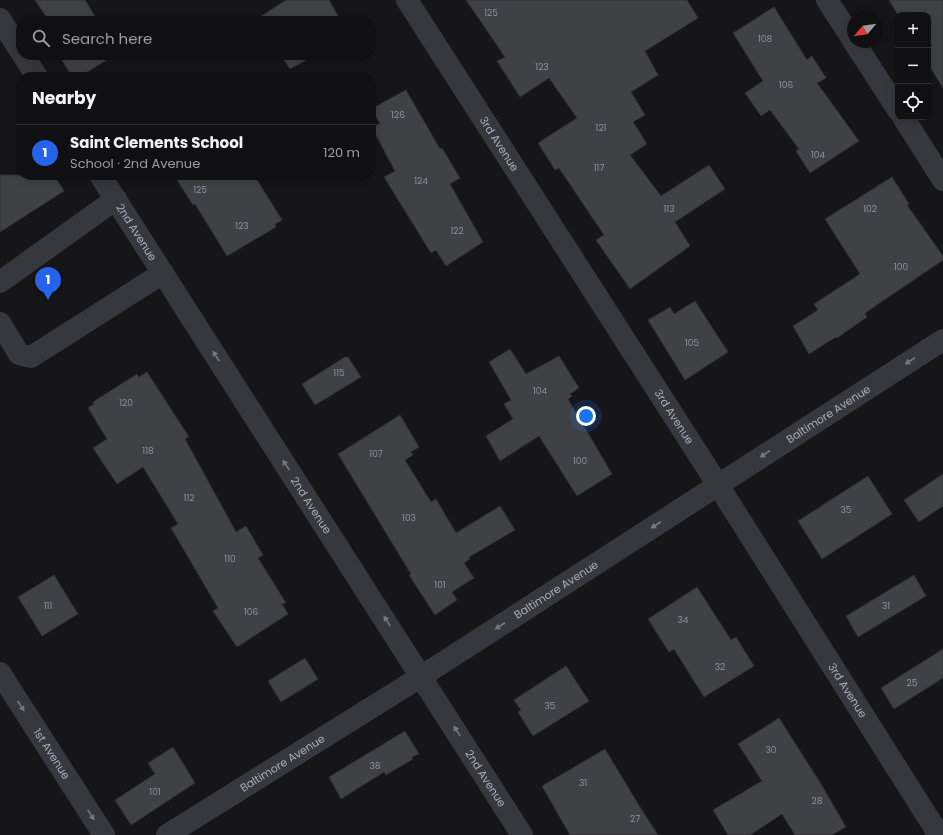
<!DOCTYPE html>
<meta charset="utf-8">
<style>
:root{--surface:#101012;--page:#1e1e20;--text:#f1f3f6;--muted:#9c9d9f;--line:#303032;--accent:#2563eb}
body{margin:0;font-family:Poppins,sans-serif;background:var(--page);color:var(--text)}
.controls{position:absolute;right:12px;top:12px;display:grid;overflow:hidden;border-radius:8px;box-shadow:0 2px 10px #0003}
.controls button{width:36px;height:36px;display:grid;place-items:center;padding:0;border:0;border-bottom:1px solid var(--line);background:var(--surface);color:var(--text);font:20px sans-serif}
.compass{position:absolute;left:847px;top:12px;width:36px;height:36px;border-radius:50%;background:var(--surface);box-shadow:0 2px 10px #0003;rotate:241deg}
.you{position:absolute;left:586px;top:416px;width:14px;height:14px;margin:-10px;border:3px solid #fff;border-radius:50%;background:#1a73e8;box-shadow:0 0 0 6px #1a73e833}
.badge{display:grid;place-items:center;width:26px;height:26px;border-radius:50%;background:var(--accent);color:#fff;font-size:13px;font-weight:700}
.pin{position:absolute;translate:-50% -33px;filter:drop-shadow(0 1px 2px #0008)}
.pin::after{content:'';position:absolute;top:21px;width:14px;height:12px;background:inherit;clip-path:polygon(0 0,100% 0,50% 100%)}
.list{margin:0;padding:0;list-style:none}
h2{display:flex;justify-content:space-between;align-items:center;height:52px;margin:0;padding:0 16px;font-size:17px}
h2 small{font-size:13px;font-weight:400;color:var(--muted)}
.list li{display:grid;grid-template-columns:26px 1fr auto;gap:12px;align-items:center;box-sizing:border-box;height:56px;padding:0 16px;border-top:1px solid var(--line)}
.list b{display:block;font-size:15px;white-space:nowrap}
.list p{margin:0;font-size:13px;white-space:nowrap;color:var(--muted)}
.list em{font-size:13px;font-style:normal;color:var(--muted)}
.icon{flex:none;width:22px;height:22px;fill:none;stroke:currentColor;stroke-width:2;stroke-linecap:round;stroke-linejoin:round}
.map{position:relative;flex:none;width:943px;height:835px;overflow:hidden}
.search{position:absolute;background:var(--surface);box-shadow:0 2px 10px #0003;left:16px;top:16px;width:360px;height:44px;display:flex;align-items:center;gap:10px;box-sizing:border-box;padding:0 14px;border-radius:16px;color:var(--muted);font-size:15px}
.panel{position:absolute;background:var(--surface);box-shadow:0 2px 10px #0003;left:16px;top:72px;width:360px;height:108px;border-radius:16px}
.map>svg:first-child{display:block}
.building{fill:#404145;stroke:#303034}
.lines{fill:none;stroke-linecap:round;stroke-linejoin:round}
.minor{stroke:#37383d;stroke-width:22}
.oneway{fill:#757881}
.labels{text-anchor:middle;dominant-baseline:central;stroke-width:3.5;stroke-linejoin:round;paint-order:stroke}
.number-label{font-size:9px;fill:#8e929b}
.street-label{font-size:11px;fill:#a8adb8;stroke:#111113}
</style>
<div class="map">
<svg width="943" height="835" viewBox="0 0 943 835">
<rect width="100%" height="100%" fill="#161618"/>
<g class="building">
<path d="M35,0H85L98,21H49Z"/>
<path d="M286,0H329L341,21H254Z"/>
<path d="M466,0H687L698,18L645,51L658,75L631,92L645,115L633,122L647,144L630,155L661,196L709,165L725,189L675,222L690,246L630,289L596,240L604,235L559,168L555,170L538,143L577,118L549,78L520,97L497,61L505,57Z"/>
<path d="M889,0H943V88L928,64V15H898Z"/>
<path d="M774,7L807,60L812,56L826,78L817,83L859,141L810,173L796,151L799,149L770,110L761,116L745,93L763,81L733,33Z"/>
<path d="M59,55H115L79,77H72Z"/>
<path d="M281,55H315L290,69Z"/>
<path d="M406,90L440,149L442,148L460,178L450,184L483,242L446,266L436,250L431,253L384,177L395,171L372,128L380,123L371,109Z"/>
<path d="M0,175H54L64,191L0,232Z"/>
<path d="M174,175H254L282,220L275,224L276,227L227,256L195,204L193,205Z"/>
<path d="M892,177L909,204L907,205L943,256V260L865,313L867,317L837,338L836,337L809,354L793,326L818,310L814,304L860,274L825,219Z"/>
<path d="M695,301L728,352L685,380L648,320L670,307L674,314Z"/>
<path d="M510,349L526,374L559,356L579,388L570,394L572,396L568,399L612,474L577,496L539,436L500,461L486,436L513,419L504,404L511,400L489,362Z"/>
<path d="M345,357H348L361,377L315,405L302,384Z"/>
<path d="M147,372L189,437L185,439L236,532L246,526L263,555L258,558L286,603L282,604L288,614L237,647L213,611L218,608L171,528L178,524L143,467L117,484L93,448L107,439L88,408L94,404L93,402L137,374L139,377Z"/>
<path d="M400,415L419,447L411,452L413,455L405,460L431,502L436,499L456,533L500,506L515,530L469,557L470,559L464,563L474,578L452,592L457,600L435,615L409,575L411,574L338,454Z"/>
<path d="M943,474V506L919,522L904,500Z"/>
<path d="M868,476L892,514L822,559L798,521Z"/>
<path d="M54,575L78,614L42,636L18,597Z"/>
<path d="M914,575L926,596L858,637L846,616Z"/>
<path d="M697,587L731,640L736,637L754,666L704,697L674,649L669,652L648,619Z"/>
<path d="M943,649V678L894,709L881,688Z"/>
<path d="M305,658L318,679L281,702L268,681Z"/>
<path d="M566,666L589,701L533,736L518,712L521,710L514,700Z"/>
<path d="M779,718L821,784L846,827L832,835H795L782,814L750,835H728L713,810L762,781L738,744Z"/>
<path d="M405,731L419,754L412,757L413,759L386,775L384,772L341,799L329,777Z"/>
<path d="M173,747L195,783L131,825L115,800L155,774L148,763Z"/>
<path d="M605,749L640,807L658,835H570L542,786Z"/>
</g>
<g class="lines">
<g class="minor">
<path id="s1" d="M407,0L718,485L939,835"/>
<path d="M827,0L853,40"/>
<path d="M0,19L21,52"/>
<path d="M854,42L898,110"/>
<path d="M23,55L37,77"/>
<path d="M903,117L943,180"/>
<path id="s2" d="M100,175L522,835"/>
<path d="M0,282L116,199"/>
<path d="M0,323L19,354L31,357L163,273"/>
<path id="s3" d="M0,673L104,835"/>
<path id="s4" d="M167,835L422,676L943,340"/>
</g>
</g>
<defs><path id="oneway-solid" d="M-6-.8H1V-3.2L6.5 0L1 3.2V.8H-6Z"/></defs>
<g class="oneway">
<use href="#oneway-solid" transform="translate(216 356) rotate(-123)"/>
<use href="#oneway-solid" transform="translate(910 361) rotate(147)"/>
<use href="#oneway-solid" transform="translate(765 454) rotate(147)"/>
<use href="#oneway-solid" transform="translate(286 465) rotate(-123)"/>
<use href="#oneway-solid" transform="translate(656 525) rotate(147)"/>
<use href="#oneway-solid" transform="translate(387 621) rotate(-123)"/>
<use href="#oneway-solid" transform="translate(500 626) rotate(147)"/>
<use href="#oneway-solid" transform="translate(21 706) rotate(57)"/>
<use href="#oneway-solid" transform="translate(457 731) rotate(-122)"/>
<use href="#oneway-solid" transform="translate(91 815) rotate(57)"/>
</g>
<g class="labels">
<g class="number-label">
<text x="491" y="13">125</text>
<text x="765" y="39">108</text>
<text x="542" y="67">123</text>
<text x="786" y="85">106</text>
<text x="398" y="115">126</text>
<text x="601" y="128">121</text>
<text x="818" y="155">104</text>
<text x="599" y="168">117</text>
<text x="421" y="181">124</text>
<text x="200" y="190">125</text>
<text x="669" y="209">113</text>
<text x="870" y="209">102</text>
<text x="242" y="226">123</text>
<text x="457" y="231">122</text>
<text x="901" y="267">100</text>
<text x="692" y="343">105</text>
<text x="339" y="373">115</text>
<text x="540" y="391">104</text>
<text x="126" y="403">120</text>
<text x="148" y="451">118</text>
<text x="376" y="454">107</text>
<text x="580" y="461">100</text>
<text x="189" y="498">112</text>
<text x="846" y="510">35</text>
<text x="409" y="518">103</text>
<text x="230" y="559">110</text>
<text x="440" y="585">101</text>
<text x="48" y="606">111</text>
<text x="886" y="606">31</text>
<text x="251" y="612">106</text>
<text x="683" y="620">34</text>
<text x="720" y="667">32</text>
<text x="912" y="683">25</text>
<text x="550" y="706">35</text>
<text x="771" y="750">30</text>
<text x="375" y="766">38</text>
<text x="583" y="783">31</text>
<text x="155" y="792">101</text>
<text x="817" y="801">28</text>
<text x="635" y="819">27</text>
</g>
<g class="street-label">
<text stroke="none"><textPath href="#s1" startOffset="171">3rd Avenue</textPath></text>
<text stroke="none"><textPath href="#s2" startOffset="68">2nd Avenue</textPath></text>
<text stroke="none"><textPath href="#s4" startOffset="784">Baltimore Avenue</textPath></text>
<text stroke="none"><textPath href="#s1" startOffset="495">3rd Avenue</textPath></text>
<text stroke="none"><textPath href="#s2" startOffset="392">2nd Avenue</textPath></text>
<text stroke="none"><textPath href="#s4" startOffset="460">Baltimore Avenue</textPath></text>
<text stroke="none"><textPath href="#s1" startOffset="819">3rd Avenue</textPath></text>
<text stroke="none"><textPath href="#s3" startOffset="96">1st Avenue</textPath></text>
<text stroke="none"><textPath href="#s4" startOffset="136">Baltimore Avenue</textPath></text>
<text stroke="none"><textPath href="#s2" startOffset="716">2nd Avenue</textPath></text>
</g>
</g>
</svg>
<div class="controls">
<button>+</button>
<button>−</button>
<button><svg class="icon" aria-label="locate" viewBox="0 0 24 24"><circle cx="12" cy="12" r="6"/><path d="M12 2v4M12 18v4M2 12h4M18 12h4"/></svg></button>
</div>
<svg class="compass" viewBox="-18 -18 36 36"><path d="M0-13l5 13h-10z" fill="#e53935"/><path d="M0 13l5-13h-10z" fill="#9c9d9f"/></svg>
<div class="you"></div>
<div class="pin badge" style="left:48px;top:300px">1</div>
<div class="search"><svg class="icon" aria-label="search" viewBox="0 0 24 24"><circle cx="10" cy="10" r="6"/><path d="M15 15l6 6"/></svg>Search here</div>
<section class="panel">
<h2>Nearby<small></small></h2>
<ul class="list">
<li><span class="badge">1</span><div><b>Saint Clements School</b><p>School · 2nd Avenue</p></div><em>120 m</em></li>
</ul>
</section>
</div>
